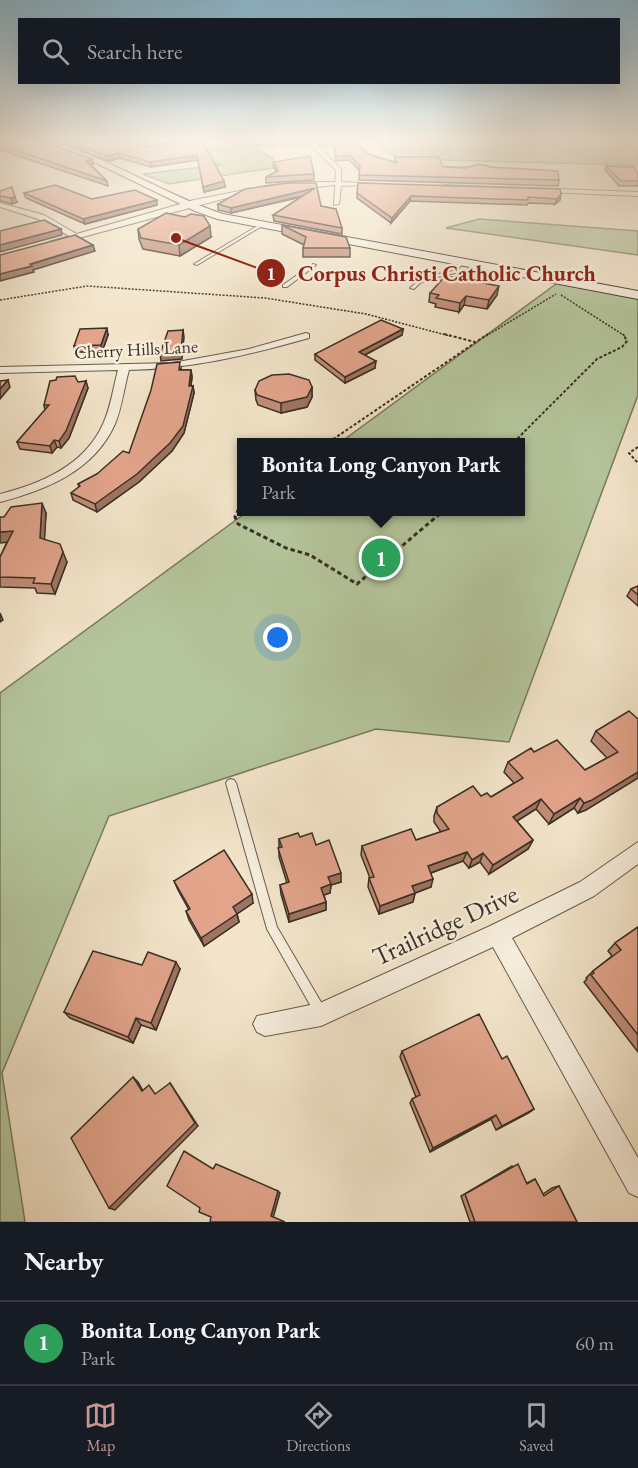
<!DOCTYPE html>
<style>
:root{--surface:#171b24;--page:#20242c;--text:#f1f3f6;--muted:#9ea1a6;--line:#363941;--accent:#c59692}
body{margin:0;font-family:"EB Garamond",serif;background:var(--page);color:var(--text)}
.you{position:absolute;left:278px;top:638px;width:21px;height:21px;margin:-15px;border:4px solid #fff;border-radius:50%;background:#1a73e8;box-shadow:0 0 0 9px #1a73e833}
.badge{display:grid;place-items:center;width:39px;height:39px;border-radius:50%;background:var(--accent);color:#fff;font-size:20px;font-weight:700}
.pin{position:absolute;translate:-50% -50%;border:3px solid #fff;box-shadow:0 2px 6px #0006}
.popup{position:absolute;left:237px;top:438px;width:288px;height:78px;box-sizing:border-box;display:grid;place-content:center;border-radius:0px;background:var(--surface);filter:drop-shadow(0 2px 4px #0005);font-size:20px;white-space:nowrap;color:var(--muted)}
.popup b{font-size:22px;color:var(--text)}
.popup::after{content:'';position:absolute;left:50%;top:100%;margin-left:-12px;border:12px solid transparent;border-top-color:var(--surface)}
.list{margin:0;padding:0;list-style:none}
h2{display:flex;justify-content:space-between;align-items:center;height:78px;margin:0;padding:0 24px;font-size:26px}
h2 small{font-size:20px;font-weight:400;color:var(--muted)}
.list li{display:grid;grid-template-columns:39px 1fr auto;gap:18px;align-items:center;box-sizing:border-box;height:84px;padding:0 24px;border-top:2px solid var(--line)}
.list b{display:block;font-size:22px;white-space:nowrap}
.list p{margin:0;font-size:20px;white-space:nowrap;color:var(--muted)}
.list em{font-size:20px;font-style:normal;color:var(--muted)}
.icon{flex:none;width:33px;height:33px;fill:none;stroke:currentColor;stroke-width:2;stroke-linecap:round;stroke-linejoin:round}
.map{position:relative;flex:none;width:638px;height:1222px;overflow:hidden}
.search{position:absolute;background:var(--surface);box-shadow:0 6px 24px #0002;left:18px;right:18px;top:18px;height:66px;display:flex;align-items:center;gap:15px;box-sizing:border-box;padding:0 21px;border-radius:0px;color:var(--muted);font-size:22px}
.sheet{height:162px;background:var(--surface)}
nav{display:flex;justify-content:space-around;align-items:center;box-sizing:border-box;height:84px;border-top:2px solid var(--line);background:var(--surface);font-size:16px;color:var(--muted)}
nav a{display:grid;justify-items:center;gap:3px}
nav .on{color:var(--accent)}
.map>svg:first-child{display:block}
.green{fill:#b5c69c;stroke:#787b60;stroke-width:1.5}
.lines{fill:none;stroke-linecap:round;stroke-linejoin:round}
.stream{stroke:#758678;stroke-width:2}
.service-casing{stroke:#685d4e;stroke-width:2}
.minor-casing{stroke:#685d4e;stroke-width:2}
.tertiary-casing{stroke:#685d4e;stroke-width:2}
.secondary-casing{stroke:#3a3025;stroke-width:2}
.path-far2{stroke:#3a3025;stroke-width:1.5;stroke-dasharray:2 1.5;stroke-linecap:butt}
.path-far1{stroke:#3a3025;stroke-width:2;stroke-dasharray:3 2;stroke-linecap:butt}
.path{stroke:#3a3025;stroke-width:3;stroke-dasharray:4.5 3;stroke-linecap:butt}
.service{fill:#f7eedd;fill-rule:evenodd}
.minor{fill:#f7eedd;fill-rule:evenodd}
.tertiary{fill:#f7eedd;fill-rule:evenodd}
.secondary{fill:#f7eedd;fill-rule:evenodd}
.wall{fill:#c28d78;stroke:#3a3025;stroke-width:1.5}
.shaded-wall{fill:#9e7361;stroke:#3a3025;stroke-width:1.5}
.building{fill:#e2a48b;stroke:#3a3025;stroke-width:1.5}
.labels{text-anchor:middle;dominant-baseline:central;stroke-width:5;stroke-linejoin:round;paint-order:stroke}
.far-street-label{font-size:18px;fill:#3a3025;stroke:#f7eedd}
.near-street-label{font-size:26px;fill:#3a3025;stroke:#f7eedd}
.leader{fill:none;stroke:#8f2418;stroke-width:2}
.callout-dot{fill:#8f2418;stroke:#f7eedd;stroke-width:2}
.mark-label{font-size:18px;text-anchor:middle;font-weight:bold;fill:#fff}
.callout-label{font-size:22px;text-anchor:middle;font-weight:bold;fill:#8f2418;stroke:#f7eedd;stroke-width:5;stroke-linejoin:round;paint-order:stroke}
</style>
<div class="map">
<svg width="638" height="1222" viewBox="0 0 638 1222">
<rect width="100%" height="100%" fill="#f3e5ca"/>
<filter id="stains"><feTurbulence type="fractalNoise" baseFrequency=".00333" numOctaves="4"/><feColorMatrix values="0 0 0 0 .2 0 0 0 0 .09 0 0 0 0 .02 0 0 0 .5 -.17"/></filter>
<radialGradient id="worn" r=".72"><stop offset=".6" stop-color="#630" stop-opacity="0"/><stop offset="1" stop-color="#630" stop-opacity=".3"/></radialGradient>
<g class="green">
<path d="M142,141H187L195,147L255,148L273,159V168L169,184L143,174L221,165L161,154Z"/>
<path d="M378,141H638V165L400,159L379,148Z"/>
<path d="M479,219L638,231V255L446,228Z"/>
<path d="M560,281L638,295V395L509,742L376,729L109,816L2,1073L25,1222H0V693L247,512H520V442H341Z"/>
</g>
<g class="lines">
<path class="stream" d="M434,141H438"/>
<defs>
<g id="service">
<path d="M631,141H638V143L631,142Z"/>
<path d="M259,225L262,226L197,265L194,264Z"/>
<path d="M460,262L463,263L455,273L428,279L419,284L414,289L410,288L416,283L425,277L453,271Z"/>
<path d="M313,264L316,265L287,287H283V285Z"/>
<path d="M231,779L234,780L236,783L277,927L325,1009L327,1013L325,1017L321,1019L317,1017L267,929L226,783L228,780Z"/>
</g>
<g id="minor">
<path d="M307,141H312L341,169V182L380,184L341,186L339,204L334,205L336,170Z"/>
<path d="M444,185L638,192V196L446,188Z"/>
<path d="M0,203L44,215L80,236L73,238L38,219L0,207Z"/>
<path d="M306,333L309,334V338C249,355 191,369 129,370C124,388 122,407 115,424C94,471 46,490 0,502V494C41,484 85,465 103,424C111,407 113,388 118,370L0,373V367L172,363L249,349Z"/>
<path d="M638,842V864L594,896L512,938L638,1158V1197L629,1193L493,947L321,1026L265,1036L257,1032L253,1024L257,1016L320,1003L490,926L580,882Z"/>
</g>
<path id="tertiary" d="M301,182H338L342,184L230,197L57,244L49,242L194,200L265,186Z"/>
<path id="secondary" d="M37,141C49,140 61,145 73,149C125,167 171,197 223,214L638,291V299L217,219L195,211L96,163Z"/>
</defs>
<use href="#service" class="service-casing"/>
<use href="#minor" class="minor-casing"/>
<use href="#tertiary" class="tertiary-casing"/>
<use href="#secondary" class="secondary-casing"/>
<g class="path-far2">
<path d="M561,295L625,336"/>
<path d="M0,300L87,286L265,298L366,314L450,336"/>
<path d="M486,336L556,294"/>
</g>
<g class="path-far1">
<path d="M444,334L475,342"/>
<path d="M329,442L488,334"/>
<path d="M514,442L597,359L622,347L627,341L623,334"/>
<path d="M638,447L629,453L638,463"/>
</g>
<path class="path" d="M242,502L235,517L238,524L286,548L310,555L357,584L442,512"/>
<use href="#service" class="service"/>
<use href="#minor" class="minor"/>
<use href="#tertiary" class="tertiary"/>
<use href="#secondary" class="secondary"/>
</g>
<g class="wall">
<path d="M0,141L92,159L93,164L91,165L107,181L108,186L0,150Z"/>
<path d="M46,141H135L148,147L179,141L224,181L225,187L204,192L198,160L151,167L120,158L108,161L60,142Z"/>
<path d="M223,141H308V146L233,145Z"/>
<path d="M314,141H353L370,155L395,162V157L443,167H491L559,180L558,186L359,180L360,171L349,160L336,161L334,146H320Z"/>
<path d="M274,162L314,174V180L266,183V177L276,172L274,167Z"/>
<path d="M606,166L638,173V186H619L605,170Z"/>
<path d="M288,183L321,206L342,228V234L274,221L273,215L302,197L231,213L218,210V204Z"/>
<path d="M560,189V200L555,204L528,203L527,205L410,201L391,223L357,198V193Z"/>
<path d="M0,191L17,202L12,204L0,201Z"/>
<path d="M24,193L157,205L85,224L26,198Z"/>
<path d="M282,225L350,248V257H303V248L304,245L282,234Z"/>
<path d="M138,229L211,237L180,256L143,249L139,239Z"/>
<path d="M430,293L497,295L487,309L464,305L459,312L435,307L436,304L429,302Z"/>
<path d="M403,329L402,335L365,355L375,368L345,383L315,360V354Z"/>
<path d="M108,335L102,352H75L74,346Z"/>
<path d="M181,368V370H191L192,377L191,386H193L194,393L184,433L172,451L139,482L97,512L73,500L71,493L79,487L78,484L97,474L129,453Z"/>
<path d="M56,380L78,382L88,388L69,438L61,448L57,447L52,453L20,449L17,442L45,410L44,405Z"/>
<path d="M312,387V397L307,407L281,413L258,405L256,400L255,390Z"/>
<path d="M46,513L44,539L67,562L55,594L37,593L35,588L0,587V557L7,542Z"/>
<path d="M638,586V606L627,596L631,589Z"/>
<path d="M638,719L586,810L578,813L574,808L549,824L536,809L517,821L533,840L528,849L489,874L480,862L469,868L463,861L431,873V887L415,893L413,902L379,914L368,887L369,878H370L361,855L362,846L416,840L441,832L434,822V816L437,807L481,796L491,797L514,783L504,772L508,762L534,752L585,770L607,758L591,741L596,731Z"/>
<path d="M300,837L316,845L341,882L331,885L330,893L324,895L326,902V910L289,922L281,894L280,885L287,883L279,857V839Z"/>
<path d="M174,881L253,903L237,914L239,922L204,946L189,920L186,911L189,910L178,890Z"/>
<path d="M638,927V1052L584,982L587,979L586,978L593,971L612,956L608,951L615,943Z"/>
<path d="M142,965L180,969L156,1030L141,1025L133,1043L70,1018L64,1012Z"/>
<path d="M402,1051L502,1059L534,1109L528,1113L496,1130L491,1119L430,1152L410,1103L412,1099L416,1097L400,1057Z"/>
<path d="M512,1166L527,1183L535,1179L543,1194L552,1188L559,1186L577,1222H470L461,1196Z"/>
</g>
<g class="shaded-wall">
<path d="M119,153L120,158L108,161L107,156Z"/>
<path d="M197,155L198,160L151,167L150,162Z"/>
<path d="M92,159L93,164L87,166L86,161Z"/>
<path d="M224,181L225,187L204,192L203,187Z"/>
<path d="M315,188V193L231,213V208Z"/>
<path d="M561,194L560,200L555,204L557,199Z"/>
<path d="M411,196L410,201L391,223L392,218Z"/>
<path d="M15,197L17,202L12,204L11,198Z"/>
<path d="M157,200V205L85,224L83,219Z"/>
<path d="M210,226L211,237L180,256L179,245Z"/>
<path d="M61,229L62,235L0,252V245Z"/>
<path d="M93,245L95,251L33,270L34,272L0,281V274Z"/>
<path d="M499,286L497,295L487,309L489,300Z"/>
<path d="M466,296L464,305L459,312L460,303Z"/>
<path d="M107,328L108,335L102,352L101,345Z"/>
<path d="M403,329L402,335L359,358V352Z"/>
<path d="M183,330L184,337L182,359L161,361L160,354Z"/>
<path d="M376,361L375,368L345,383V377Z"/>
<path d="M191,370L192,377L190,393L189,386Z"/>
<path d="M8,380L10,387L0,399V389Z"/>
<path d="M86,381L88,388L69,438L61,448L59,441Z"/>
<path d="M193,386L194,393L184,433L172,451L139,482L97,512L95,504Z"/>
<path d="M312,387V397L307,407L281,413V403Z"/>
<path d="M54,440L57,447L52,453L50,446Z"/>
<path d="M42,503L46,513L44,548L40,538Z"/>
<path d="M13,531L17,541L0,543V532Z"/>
<path d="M63,552L67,562L55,594L51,584Z"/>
<path d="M0,613L3,620L0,622Z"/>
<path d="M638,772V778L586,810L578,813L584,803Z"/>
<path d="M580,798L574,808L549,824L554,814Z"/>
<path d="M541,799L536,809L509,826L513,817Z"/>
<path d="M533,840L528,849L489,874L493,865Z"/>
<path d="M467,852L463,861L425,875L428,866Z"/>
<path d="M483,853L480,862L469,868L472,860Z"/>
<path d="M341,873V882L331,885L330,893L321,896V888L328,877Z"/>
<path d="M433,879L431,887L410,895L412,886Z"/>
<path d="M415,893L413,902L379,914L380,906Z"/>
<path d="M252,894L253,903L237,914L239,922L204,946L201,938L233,907Z"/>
<path d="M326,902V910L289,922V914Z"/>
<path d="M176,962L180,969L156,1030L151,1023Z"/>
<path d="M136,1018L141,1025L133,1043L128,1037Z"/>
<path d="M133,1077L138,1082L146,1096L142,1091Z"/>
<path d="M170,1083L198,1126L115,1210L109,1208Z"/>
<path d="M534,1109L528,1113L496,1130L502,1126Z"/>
<path d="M496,1115L491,1119L430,1152L433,1148Z"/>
<path d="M278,1191L280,1193L273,1218L271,1216Z"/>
</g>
<g class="building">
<path d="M0,141H41L92,159L86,161L107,181L0,145Z"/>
<path d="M67,141H135L148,147L179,141H202L224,181L203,187L197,155L150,162L119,153L107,156Z"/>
<path d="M320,141H353L370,155L397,163L395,157H439L443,167L466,168L479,164L491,167L558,171L559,180L359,175L360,166L350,156H336L334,141Z"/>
<path d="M310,156L314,174L266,177L278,171L274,162Z"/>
<path d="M606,166L634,167L638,173V181H621Z"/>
<path d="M288,183H316L321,206L336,209L342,228L273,215L315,188L231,208L218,204L245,189Z"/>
<path d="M358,183L560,189L561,194L557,199L528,197V200L411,196L392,218L357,193Z"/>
<path d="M55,185L92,199L135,190L157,200L83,219L24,193Z"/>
<path d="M12,187L15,197L11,198L0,196V191Z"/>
<path d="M166,213L185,217L191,214L204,216L210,226L179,245L141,238L138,229Z"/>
<path d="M44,220L61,229L0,245V231Z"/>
<path d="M282,225L346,237L350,248H303L306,237Z"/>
<path d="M75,235L93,245L30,264L32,266L0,274V255Z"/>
<path d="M445,276L499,286L489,300L466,296L460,303L436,298L439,295L430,293Z"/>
<path d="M381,320L403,329L359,352L376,361L345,377L315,354Z"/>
<path d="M107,328L101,345L74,346L80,329Z"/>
<path d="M183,330L181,352L160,354L168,331Z"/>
<path d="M180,362L179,370H191L189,386H193L183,426L170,443L137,474L95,504L71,493L80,486L78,484L97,474L123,451L129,453L151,390L157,364Z"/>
<path d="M289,374L309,380L312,387L307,397L281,403L257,395L255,390L259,381L272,375Z"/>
<path d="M75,376L78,382L86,381L66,431L59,441L54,440L50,446L17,442L49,405H44L50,381L56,380L57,377Z"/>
<path d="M8,380L0,389V381Z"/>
<path d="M42,503L40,538L60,544L63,552L51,584L33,583L35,578L0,577V557L13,531L0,532V517H4L11,507Z"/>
<path d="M638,586V595L631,589Z"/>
<path d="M629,711L638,719V772L592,800L584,803L580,798L554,814L541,799L513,817L533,840L493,865L483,853L472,860L467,852L428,866L433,879L412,886L415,893L380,906L369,878L374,877L362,846L411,829L416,840L449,829L437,813V807L473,786L481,796L487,793L491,797L523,778L508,762L531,748L534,752L557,740L585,770L618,752L596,731Z"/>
<path d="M298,833L300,837L312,833L316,845L329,840L341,873L328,877L331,884L321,888L326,902L289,914L280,885L289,882L278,848L282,847L279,839Z"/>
<path d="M224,850L252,894L233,907L237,914L201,938L186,911L190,909L174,881Z"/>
<path d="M638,927V1035L591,975L594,973L593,971L621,950L615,943Z"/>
<path d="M93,951L142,965L148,952L176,962L151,1023L136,1018L128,1037L64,1012Z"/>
<path d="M479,1014L502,1059L507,1056L534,1109L502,1126L496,1115L433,1148L412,1099L420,1095L402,1051Z"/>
<path d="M133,1077L142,1091L149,1085L155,1094L170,1083L195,1123L109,1208L71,1138Z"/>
<path d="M184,1151L213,1169L216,1164L278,1191L271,1216L285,1222H210L211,1217L199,1212L200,1208L167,1186Z"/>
<path d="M518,1164L527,1184L535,1179L544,1196L559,1186L577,1222H475L465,1194Z"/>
</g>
<linearGradient id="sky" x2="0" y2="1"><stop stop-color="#8ab9d2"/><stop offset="0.45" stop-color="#faf3e7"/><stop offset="1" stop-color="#faf3e7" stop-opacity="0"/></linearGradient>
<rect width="638" height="312" fill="url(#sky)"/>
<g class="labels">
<g class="far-street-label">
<text transform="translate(136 349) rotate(-3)">Cherry Hills Lane</text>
</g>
<g class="near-street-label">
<text transform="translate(445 925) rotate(-25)">Trailridge Drive</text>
</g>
</g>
<path class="leader" d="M176 238L271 273"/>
<g class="callout-dot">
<circle cx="176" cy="238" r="6"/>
<circle cx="271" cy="273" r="15"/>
</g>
<g class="mark-label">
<text x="271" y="280">1</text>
</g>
<g class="callout-label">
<text x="447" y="281">Corpus Christi Catholic Church</text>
</g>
<rect width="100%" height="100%" filter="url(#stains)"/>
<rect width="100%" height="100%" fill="url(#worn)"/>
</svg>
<div class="you"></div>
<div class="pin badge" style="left:381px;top:558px;background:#2e9e5b">1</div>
<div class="popup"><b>Bonita Long Canyon Park</b>Park</div>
<div class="search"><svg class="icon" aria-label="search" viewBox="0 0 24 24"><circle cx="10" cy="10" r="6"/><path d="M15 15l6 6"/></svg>Search here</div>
</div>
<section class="sheet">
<h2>Nearby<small></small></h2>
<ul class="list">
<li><span class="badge" style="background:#2e9e5b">1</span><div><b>Bonita Long Canyon Park</b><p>Park</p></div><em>60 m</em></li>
</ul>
</section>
<nav>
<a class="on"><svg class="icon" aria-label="map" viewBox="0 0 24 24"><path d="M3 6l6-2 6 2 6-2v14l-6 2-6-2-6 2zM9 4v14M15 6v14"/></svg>Map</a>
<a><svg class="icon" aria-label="directions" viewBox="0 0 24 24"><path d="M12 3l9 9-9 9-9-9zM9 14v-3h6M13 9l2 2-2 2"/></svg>Directions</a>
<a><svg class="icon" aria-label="saved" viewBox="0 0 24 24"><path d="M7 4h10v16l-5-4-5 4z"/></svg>Saved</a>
</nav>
